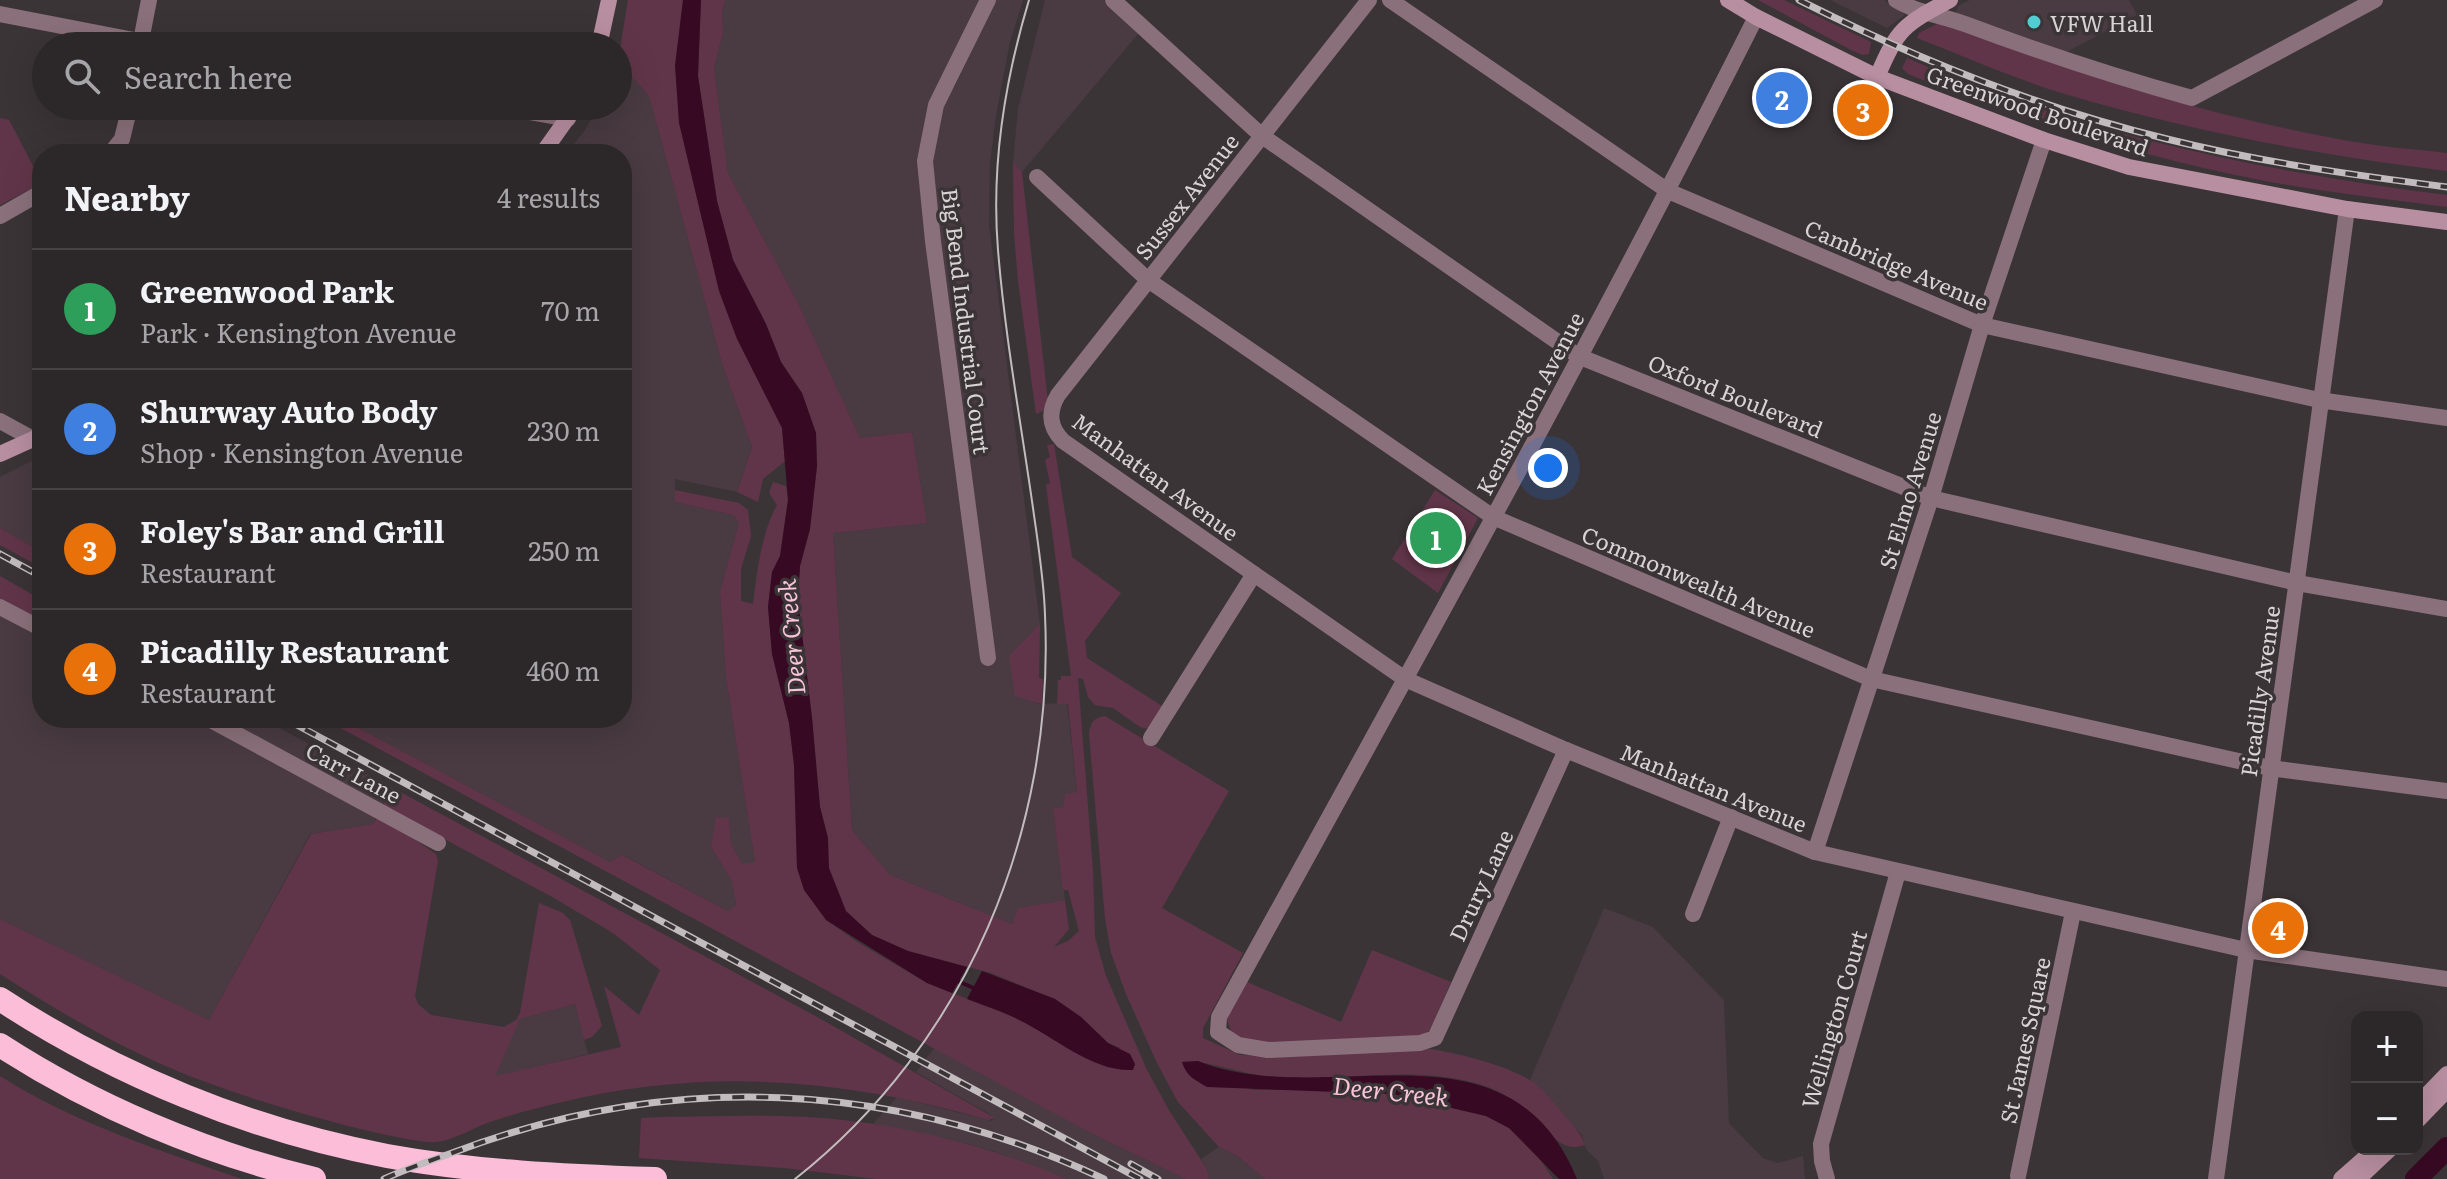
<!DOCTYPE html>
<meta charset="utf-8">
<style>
:root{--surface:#2c2729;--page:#383335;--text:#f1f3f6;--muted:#a6a5a8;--line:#484446;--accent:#51ccd2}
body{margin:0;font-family:Literata,serif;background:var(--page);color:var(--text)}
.controls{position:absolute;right:24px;bottom:24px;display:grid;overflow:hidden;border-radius:16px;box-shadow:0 8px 32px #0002}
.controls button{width:72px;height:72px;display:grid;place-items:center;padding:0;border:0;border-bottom:2px solid var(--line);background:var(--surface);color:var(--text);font:40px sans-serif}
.you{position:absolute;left:1548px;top:468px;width:28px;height:28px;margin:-20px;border:6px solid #fff;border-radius:50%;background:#1a73e8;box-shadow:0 0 0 12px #1a73e833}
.badge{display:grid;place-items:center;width:52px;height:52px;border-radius:50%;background:var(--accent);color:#fff;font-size:26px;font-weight:700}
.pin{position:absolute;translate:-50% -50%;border:4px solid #fff;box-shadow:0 2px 8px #0006}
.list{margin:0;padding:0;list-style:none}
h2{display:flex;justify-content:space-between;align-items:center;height:104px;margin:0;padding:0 32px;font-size:34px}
h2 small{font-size:26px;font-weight:400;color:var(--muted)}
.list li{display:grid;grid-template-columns:52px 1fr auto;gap:24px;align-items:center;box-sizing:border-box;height:120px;padding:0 32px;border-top:2px solid var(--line)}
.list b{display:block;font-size:30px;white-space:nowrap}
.list p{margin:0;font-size:26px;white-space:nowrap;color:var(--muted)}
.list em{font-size:26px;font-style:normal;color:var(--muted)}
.icon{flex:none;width:44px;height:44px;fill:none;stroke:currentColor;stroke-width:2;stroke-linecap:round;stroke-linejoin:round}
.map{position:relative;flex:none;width:2447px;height:1179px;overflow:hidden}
.search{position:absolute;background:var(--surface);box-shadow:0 8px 32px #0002;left:32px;top:32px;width:600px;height:88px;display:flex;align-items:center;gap:20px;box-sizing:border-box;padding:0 28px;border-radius:44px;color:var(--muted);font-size:30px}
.panel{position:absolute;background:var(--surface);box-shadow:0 8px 32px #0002;left:32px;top:144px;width:600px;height:584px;border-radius:32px}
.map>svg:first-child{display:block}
.built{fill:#493b41}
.green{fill:#613549}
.water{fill:#380922}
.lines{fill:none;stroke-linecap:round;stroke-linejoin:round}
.stream{stroke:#380922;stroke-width:4}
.river{stroke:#380922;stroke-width:22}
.street{stroke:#8a707a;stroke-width:16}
.secondary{stroke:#b88fa0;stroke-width:16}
.highway{stroke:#fcbdd8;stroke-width:24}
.tram{stroke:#c2bcbf;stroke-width:2}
.rail-casing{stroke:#c2bcbf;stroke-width:7}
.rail{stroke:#3b3437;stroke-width:4;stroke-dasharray:12;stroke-linecap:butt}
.poi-dot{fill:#51ccd2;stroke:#3b3437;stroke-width:3}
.labels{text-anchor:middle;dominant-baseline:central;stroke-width:7;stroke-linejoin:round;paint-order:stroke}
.poi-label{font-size:22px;fill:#d8d3d5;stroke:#3b3437;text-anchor:start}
.street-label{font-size:22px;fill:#d8d3d5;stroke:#3b3437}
.water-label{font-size:24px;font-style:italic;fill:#f8c4d9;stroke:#3b3437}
</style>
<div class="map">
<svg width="2447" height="1179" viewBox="0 0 2447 1179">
<rect width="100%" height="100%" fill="#3b3437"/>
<g class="built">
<path d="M725,0H980L940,91L954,88L995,0H1023L1010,42L996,115L990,164L989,224L1040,624L1009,657L1039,704L1067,703L1077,792L1065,807L1053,808L1065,900L1019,908L1012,924L890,875L852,830L833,533L927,523L912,432L860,438L797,301L728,173L714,68L723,33L722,11Z"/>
<path d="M1045,0H1103L1139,33L1022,172L1013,162L1018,109Z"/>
<path d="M1830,0H1884L1905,15L1887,28Z"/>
<path d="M1970,0H2129L2137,15L2061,55L1959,16L1956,12L1958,6Z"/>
<path d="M618,61L649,96L723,367L752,447L737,492L675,479V502L733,515L739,523L720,593L726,677L755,862L742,865L731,844L729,818L711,847L732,881L736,905L728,911L623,855L610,862L340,718H622V154H566L585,130L598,106H618Z"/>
<path d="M42,456V552L0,528V477Z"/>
<path d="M0,615L42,638V718H260L391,787L373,824L310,834L209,1020L0,919Z"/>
<path d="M1604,908L1653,927L1724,1000L1729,1123L1763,1158L1778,1163L1803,1156L1805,1179H1604L1598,1161L1586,1149L1582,1135L1530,1080Z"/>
<path d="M575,1004L588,1054L493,1077L520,1019Z"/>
<path d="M935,1047L1087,1131L1185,1179H1067L996,1152L950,1139L873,1124L897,1097L992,1121L994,1118L988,1113L916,1072Z"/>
<path d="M1219,1147L1236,1155L1265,1179H1209L1207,1169L1201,1159Z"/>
</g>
<g class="green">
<path d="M628,0H683L675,66L767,394L782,428L785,461L763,479L758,502L737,492L752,447L723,367L649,96L618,61Z"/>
<path d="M701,0H725L722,11L723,33L714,68L728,173L797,301L860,438L912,432L927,523L833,533L852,830L890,875L1012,924L1018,908L1065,900L1069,929L1054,947L1068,941L1079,931L1068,890H1063L1053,808L1064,807L1065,794L1077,792L1068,704H1057L1058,680H1061V676H1071L1046,485L1050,483L1045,460L1050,457L1047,445L1054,444L1072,557L1121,593L1085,641L1087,658L1162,706L1149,729L1140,727L1113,708L1095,705L1088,697L1083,679L1078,678L1093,871L1095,937L1106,976L1147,1070L1170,1112L1207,1169L1209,1179H1185L1087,1131L322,718H340L610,862L622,855L728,911L736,905L732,881L711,847L716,817L729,818L731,844L742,864L755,862L726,677L720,592L739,523L733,515L675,502V490L739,503L748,510L751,536L741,569V601L753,604C757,572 761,534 777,505L769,493L773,482L786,486L788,500L780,556L772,572L768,607L772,654L789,723L794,765L797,868L826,920L859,943L927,983L1019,1019L1088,1058L1121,1048L1108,1043L1081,1017L1055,999L991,973L908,951L872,935L846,912L841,902L828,868V838L820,807L812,718L797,599L800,566L810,529L817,466L816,433L802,393L781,362L766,324L733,260L717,201L698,76Z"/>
<path d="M1758,0H1784L1871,42L1869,54L1863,55L1853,51Z"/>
<path d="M1941,22C2070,72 2202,114 2338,139C2374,146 2411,149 2447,153V171C2318,155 2190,131 2065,94C2015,79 1966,57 1917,38L1919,33Z"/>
<path d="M1907,58C2079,134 2261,171 2447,195V207C2386,199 2325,192 2265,181C2143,157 2023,121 1908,74L1902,68Z"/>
<path d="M0,118L9,120L42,183L0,205Z"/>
<path d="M1013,162L1022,172L1048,402L1043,411L1036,414L1018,281L1014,233Z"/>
<path d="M1435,490L1478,518L1438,593L1392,559Z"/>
<path d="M0,528L42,552V568L0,545Z"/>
<path d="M0,576L42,600V624L0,601Z"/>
<path d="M1040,624L1039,678L1043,679L1042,704L1015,696L1009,656Z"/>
<path d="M1105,716L1229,791L1162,908L1243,953L1203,1028V1038L1240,1055L1271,1056L1425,1048C1456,1053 1500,1063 1528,1079C1542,1087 1553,1102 1564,1115C1572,1124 1581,1133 1585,1145C1561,1153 1552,1134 1536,1118C1525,1107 1501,1091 1485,1086C1416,1062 1338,1084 1266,1076C1242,1074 1203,1059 1182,1062L1253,1090L1312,1089L1392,1094L1486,1116L1509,1128L1535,1152L1553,1179H1265L1236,1155L1219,1147L1178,1102L1157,1063L1126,994L1111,953L1105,918L1089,734C1091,722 1093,718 1105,716Z"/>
<path d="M391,787L819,1018L995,1118L988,1120C843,1078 705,1067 558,1103C536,1108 514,1114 493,1121C476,1126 455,1140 437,1142C422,1144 365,1130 348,1126C299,1113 251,1099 203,1081C132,1055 64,1015 0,974V919L209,1020L311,834L373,824L379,815L436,854L438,861L415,996L418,1004L431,1015L504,1027L516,1020L520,1013L539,903L563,913L570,920L602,1026L592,1037L584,1040L575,1004L520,1019L495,1076L621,1047L604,986L639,1015L660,970L613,933L554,898L383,806Z"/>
<path d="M1372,950L1451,982L1430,1030L1419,1037L1270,1045L1243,1041L1232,1033L1227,1020L1229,1014L1247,982L1341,1022Z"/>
<path d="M0,1076C72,1122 161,1151 242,1179H0Z"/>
<path d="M659,1117C720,1117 782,1113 843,1120C920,1128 996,1149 1067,1179H877L784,1168L639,1158L641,1118Z"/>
</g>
<g class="water">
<path d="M683,0H701L698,76L717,201L733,260L766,324L781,362L802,393L816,433L817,466L810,529L800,566L798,599L812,718L820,807L828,838L829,868L846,911L872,935L908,951L967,967L952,993L927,983L826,920L804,890L797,868L794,765L789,723L772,654L768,607L772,572L780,556L788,500L782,428L737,339L719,291L679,123L675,66Z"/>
<path d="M982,971L1055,999L1081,1017L1108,1043L1130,1054L1135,1064L1133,1070C1092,1072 1055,1037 1019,1020C1003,1011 984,1006 967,999Z"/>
<path d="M1198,1061C1327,1113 1507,1009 1577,1179H1559L1509,1128L1486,1116L1392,1094L1207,1087C1195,1080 1186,1076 1182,1062Z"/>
</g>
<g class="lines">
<path class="stream" d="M955,980L976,989"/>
<path class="river" d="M2416,1179L2447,1148"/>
<g class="street">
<path d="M988,0L936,105L925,161L933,241L988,658"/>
<path d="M1113,0L1262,136L1578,356L1931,498L2297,583L2447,609"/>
<path d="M1369,0L1058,395C1048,412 1049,427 1063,441L1405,679L1566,750L1815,852L2246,950L2447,979"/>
<path d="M1390,0L1668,191L1982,325L2319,400L2447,418"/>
<path d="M1896,0C1917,13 1941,15 1965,24C2040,52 2115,77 2192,98L2375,0"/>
<path d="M0,14L165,46"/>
<path d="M140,46L149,0"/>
<path d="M497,106L568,119"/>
<path d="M110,154L122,139L130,106"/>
<path d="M1037,177L1148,280L1493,517L1871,679L2270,768L2447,791"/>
<path d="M0,216L42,192"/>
<path d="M0,421L33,439"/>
<path d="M0,607L42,629"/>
<path d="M207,718L438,843"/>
<path d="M1151,738L1254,574"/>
<path d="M1566,750L1435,1038L1420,1043L1268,1050L1238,1045L1218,1032L1219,1017C1402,685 1586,355 1756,17"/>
<path d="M1815,852L1931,498L1982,325L2044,140"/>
<path d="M1693,914L1731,817"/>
<path d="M2018,1176L2073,912"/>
<path d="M1827,1179L1822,1161L1821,1144L1898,872"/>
<path d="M2216,1179L2347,209"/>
</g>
<g class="secondary">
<path d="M1728,0L1756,17L1877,77L2044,140L2129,167L2347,209L2447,222"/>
<path d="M599,46L609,0"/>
<path d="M1877,77C1898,28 1903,25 1950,0"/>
<path d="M542,154L576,106"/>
<path d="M0,454L42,435"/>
<path d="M2417,1105L2447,1074"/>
<path d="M2417,1121L2447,1090"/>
<path d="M2341,1179L2375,1149"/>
<path d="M2358,1179L2390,1149"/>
</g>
<g class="highway">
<path d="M0,999C116,1075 250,1130 387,1156C475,1172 566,1176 655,1179"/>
<path d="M0,1045C94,1106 205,1153 314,1179"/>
</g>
<path class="tram" d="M795,1179C966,1044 1055,831 1045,615C1044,580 1038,544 1033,508C1021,423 1005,337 998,250C991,166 1005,80 1029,0"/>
<defs>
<g id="rail">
<path d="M1799,0C1916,59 2039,108 2167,139C2259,162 2353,175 2447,187"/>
<path d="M0,554L42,577"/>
<path d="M284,718L1140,1179"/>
<path d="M1131,1164L1158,1179"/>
<path d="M384,1179C406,1169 429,1161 452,1153C670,1070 893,1080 1104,1179"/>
</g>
</defs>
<use href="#rail" class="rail-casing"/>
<use href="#rail" class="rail"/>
</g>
<circle class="poi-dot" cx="2034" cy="22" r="8"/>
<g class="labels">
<g class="poi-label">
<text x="2050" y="22">VFW Hall</text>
</g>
<g class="street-label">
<text transform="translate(2038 110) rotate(19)">Greenwood Boulevard</text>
<text transform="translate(1186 196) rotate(-52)">Sussex Avenue</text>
<text transform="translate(1897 264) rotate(23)">Cambridge Avenue</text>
<text transform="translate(967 321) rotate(83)">Big Bend Industrial Court</text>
<text transform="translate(1736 395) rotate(22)">Oxford Boulevard</text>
<text transform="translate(1529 403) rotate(-62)">Kensington Avenue</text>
<text transform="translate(1156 476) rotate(36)">Manhattan Avenue</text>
<text transform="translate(1909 490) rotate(-73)">St Elmo Avenue</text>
<text transform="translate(1699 581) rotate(23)">Commonwealth Avenue</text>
<text transform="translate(2259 691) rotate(-82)">Picadilly Avenue</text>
<text transform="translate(354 772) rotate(28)">Carr Lane</text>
<text transform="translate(1714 787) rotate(22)">Manhattan Avenue</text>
<text transform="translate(1480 885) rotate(-65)">Drury Lane</text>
<text transform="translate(1833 1019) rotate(-74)">Wellington Court</text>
<text transform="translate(2024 1040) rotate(-78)">St James Square</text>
</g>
<g class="water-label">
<text transform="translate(790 637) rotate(-95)">Deer Creek</text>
<text transform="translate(1391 1090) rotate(6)">Deer Creek</text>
</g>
</g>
</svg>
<div class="controls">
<button>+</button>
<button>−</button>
</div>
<div class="you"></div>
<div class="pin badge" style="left:1436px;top:538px;background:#2e9e5b">1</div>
<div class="pin badge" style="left:1782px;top:98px;background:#3f7fe0">2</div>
<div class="pin badge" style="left:1863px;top:110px;background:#e8710a">3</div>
<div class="pin badge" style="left:2278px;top:928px;background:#e8710a">4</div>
<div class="search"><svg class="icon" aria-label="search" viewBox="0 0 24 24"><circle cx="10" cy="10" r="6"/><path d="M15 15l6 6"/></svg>Search here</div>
<section class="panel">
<h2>Nearby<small>4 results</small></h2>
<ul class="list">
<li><span class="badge" style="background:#2e9e5b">1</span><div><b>Greenwood Park</b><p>Park · Kensington Avenue</p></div><em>70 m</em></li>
<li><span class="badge" style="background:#3f7fe0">2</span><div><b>Shurway Auto Body</b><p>Shop · Kensington Avenue</p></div><em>230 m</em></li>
<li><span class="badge" style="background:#e8710a">3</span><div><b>Foley's Bar and Grill</b><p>Restaurant</p></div><em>250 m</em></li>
<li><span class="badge" style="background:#e8710a">4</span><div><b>Picadilly Restaurant</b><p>Restaurant</p></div><em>460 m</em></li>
</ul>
</section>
</div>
